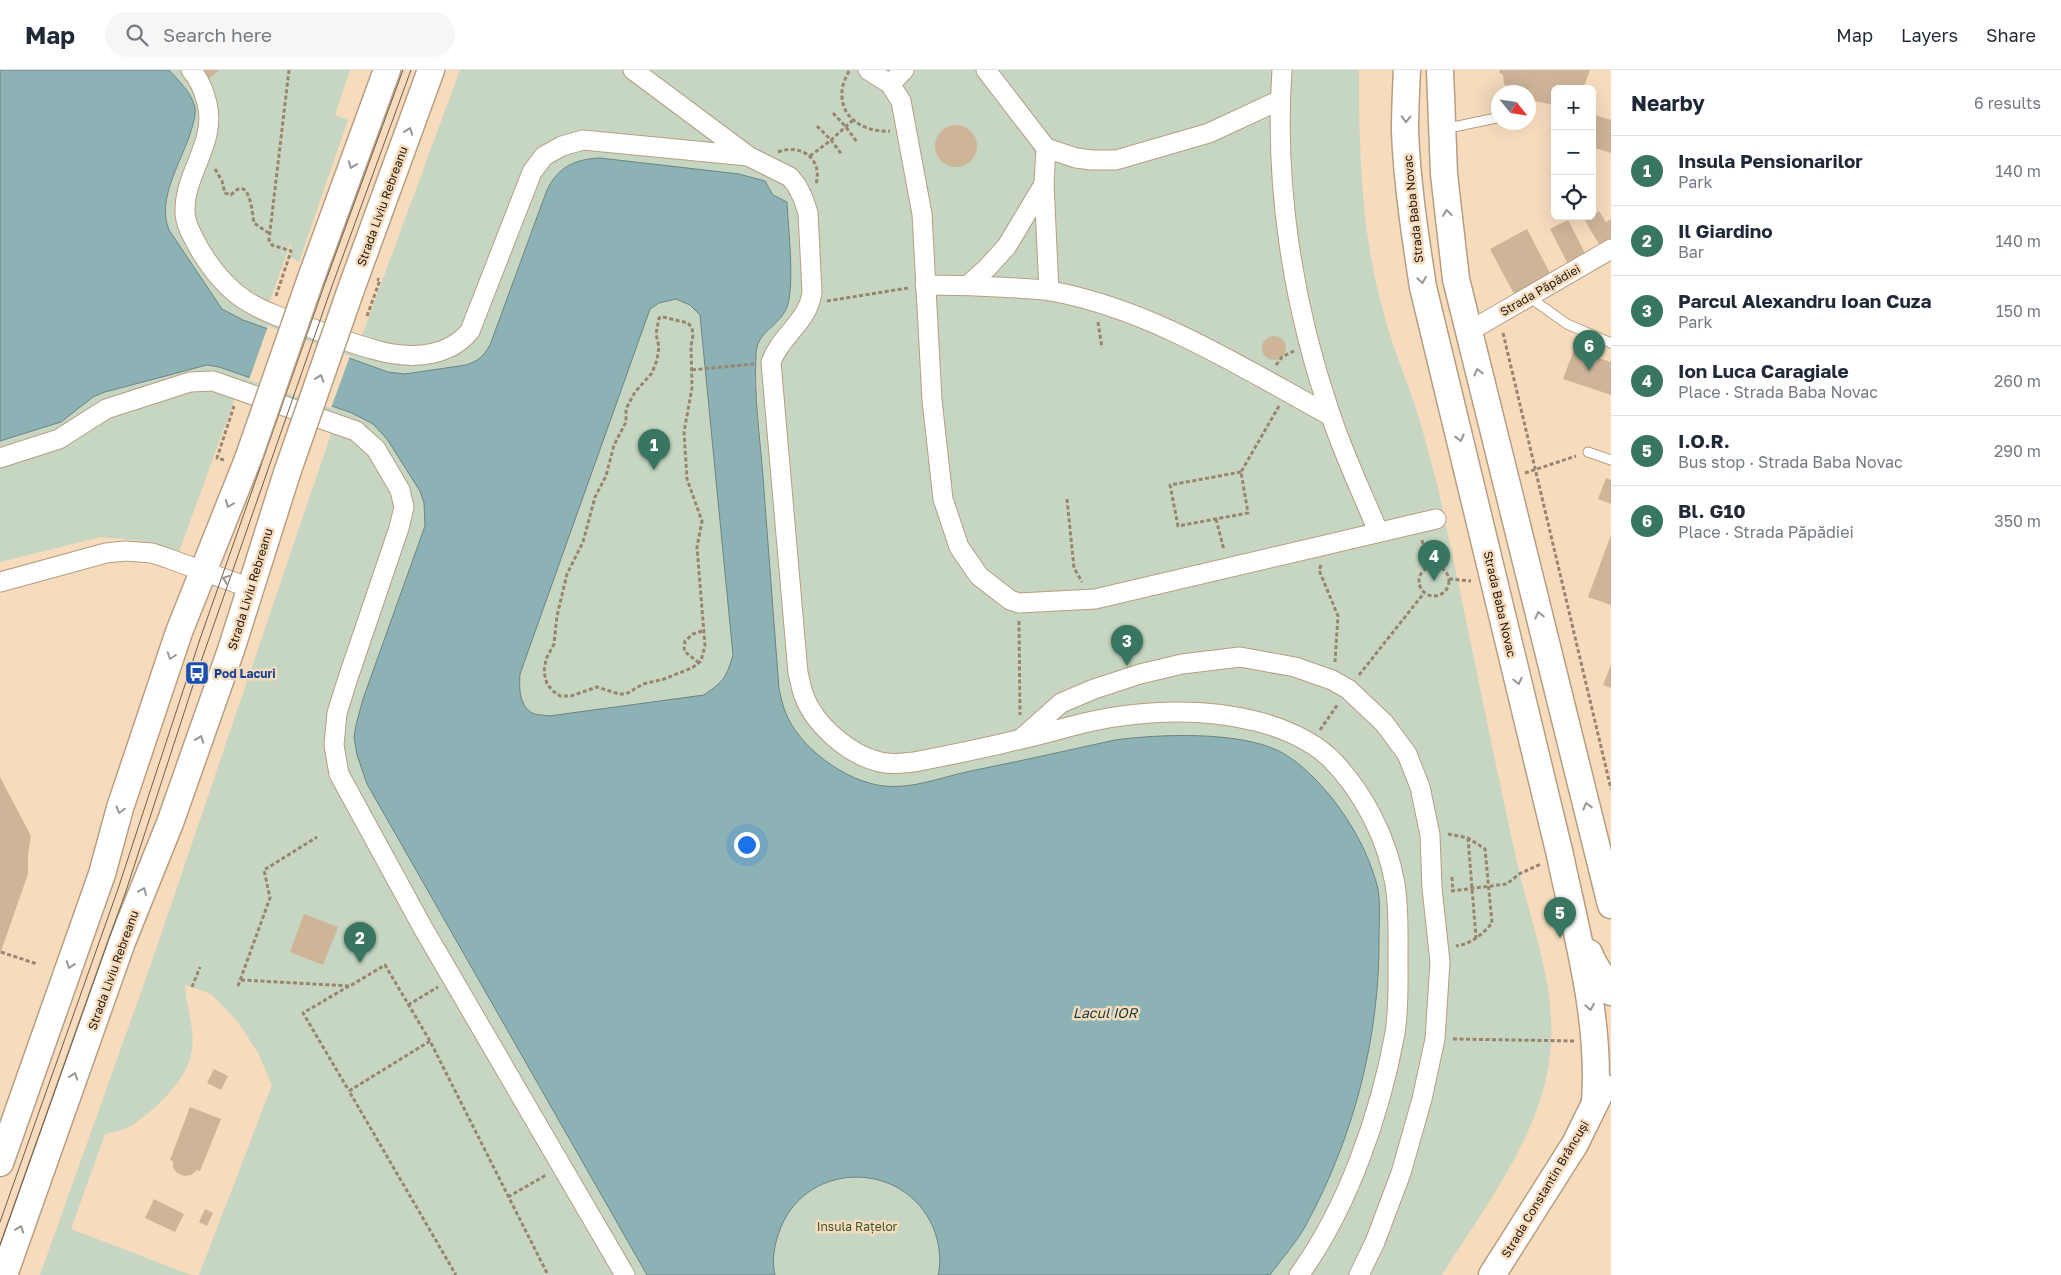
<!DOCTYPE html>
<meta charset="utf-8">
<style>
:root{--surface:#fff;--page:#f6f6f7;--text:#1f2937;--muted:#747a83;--line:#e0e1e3;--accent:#397661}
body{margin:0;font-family:"Golos Text",sans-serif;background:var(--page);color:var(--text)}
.controls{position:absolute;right:15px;top:15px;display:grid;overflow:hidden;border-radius:8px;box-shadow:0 5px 20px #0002}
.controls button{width:45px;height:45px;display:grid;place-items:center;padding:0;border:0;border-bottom:1px solid var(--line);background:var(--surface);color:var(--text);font:25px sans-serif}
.compass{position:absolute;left:1491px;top:15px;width:45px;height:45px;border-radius:50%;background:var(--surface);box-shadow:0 5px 20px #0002;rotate:120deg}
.you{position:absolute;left:746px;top:774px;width:18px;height:18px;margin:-12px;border:4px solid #fff;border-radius:50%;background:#1a73e8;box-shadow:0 0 0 8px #1a73e833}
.badge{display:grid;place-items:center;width:32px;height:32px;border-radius:50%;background:var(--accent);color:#fff;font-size:16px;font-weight:700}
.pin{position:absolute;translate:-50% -41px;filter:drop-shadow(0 1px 2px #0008)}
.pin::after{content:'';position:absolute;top:26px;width:18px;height:15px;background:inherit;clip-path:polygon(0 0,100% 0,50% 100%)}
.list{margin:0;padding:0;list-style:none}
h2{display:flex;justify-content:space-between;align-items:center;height:65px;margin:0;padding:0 20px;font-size:21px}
h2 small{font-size:16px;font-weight:400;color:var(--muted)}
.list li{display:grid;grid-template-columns:32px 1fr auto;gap:15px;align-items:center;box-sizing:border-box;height:70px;padding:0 20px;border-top:1px solid var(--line)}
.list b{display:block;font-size:19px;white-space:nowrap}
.list p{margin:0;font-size:16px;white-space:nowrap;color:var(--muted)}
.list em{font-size:16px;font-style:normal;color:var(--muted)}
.icon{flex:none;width:28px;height:28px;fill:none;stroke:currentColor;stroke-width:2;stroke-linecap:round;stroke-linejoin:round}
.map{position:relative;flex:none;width:1611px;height:1205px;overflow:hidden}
header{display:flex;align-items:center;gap:30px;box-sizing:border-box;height:70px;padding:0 25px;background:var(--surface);border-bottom:1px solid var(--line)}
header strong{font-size:24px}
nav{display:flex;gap:28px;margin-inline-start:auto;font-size:18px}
.search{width:350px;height:45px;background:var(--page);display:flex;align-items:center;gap:12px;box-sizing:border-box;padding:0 18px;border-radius:28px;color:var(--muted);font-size:19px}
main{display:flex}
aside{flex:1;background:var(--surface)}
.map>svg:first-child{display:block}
.green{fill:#c7d6c2}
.water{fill:#8cb2b5;stroke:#6b8382;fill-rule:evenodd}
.pier{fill:#f6dcbd}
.building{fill:#cfb598}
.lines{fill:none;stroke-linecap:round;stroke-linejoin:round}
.lane-casing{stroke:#b69e81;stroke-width:11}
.street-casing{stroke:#b69e81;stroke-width:21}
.secondary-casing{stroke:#b69e81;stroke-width:29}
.path{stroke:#98856f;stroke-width:3;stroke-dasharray:4 2.5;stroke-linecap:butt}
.lane{stroke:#fff;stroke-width:9}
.street{stroke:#fff;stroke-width:19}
.secondary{stroke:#fff;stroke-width:26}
.tram{stroke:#6e5f4c;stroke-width:1}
.secondary-bridge-casing{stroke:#b69e81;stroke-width:29;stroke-linecap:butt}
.secondary-bridge{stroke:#fff;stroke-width:26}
.oneway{stroke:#9a9691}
.labels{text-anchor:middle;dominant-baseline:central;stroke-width:5;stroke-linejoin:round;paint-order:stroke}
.street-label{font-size:12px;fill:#1f160b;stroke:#f6dcbd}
.transit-label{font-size:12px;font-weight:bold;fill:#164399;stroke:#f6dcbd;text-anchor:start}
.park-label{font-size:12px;fill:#37542d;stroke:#f6dcbd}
.water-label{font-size:14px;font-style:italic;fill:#143a3d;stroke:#f6dcbd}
</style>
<header>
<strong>Map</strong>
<div class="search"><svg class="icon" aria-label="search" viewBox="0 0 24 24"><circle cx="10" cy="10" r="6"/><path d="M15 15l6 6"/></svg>Search here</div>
<nav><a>Map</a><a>Layers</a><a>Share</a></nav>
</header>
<main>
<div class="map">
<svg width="1611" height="1205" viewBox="0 0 1611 1205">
<rect width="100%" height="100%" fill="#f6dcbd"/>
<g class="green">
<path d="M169,0H350L335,45L348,50L299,192L290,187L291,172L268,236L361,268L460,0H1359C1359,78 1361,158 1381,233C1389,267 1402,298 1413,330C1423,359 1430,388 1438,418C1465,541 1489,665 1516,788C1532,861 1563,928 1547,1004C1533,1075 1480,1144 1442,1205H1270C1282,1188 1298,1171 1307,1153C1353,1068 1380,960 1379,863C1379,847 1381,830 1377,814C1368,782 1352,754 1332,728C1317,710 1300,692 1279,681C1237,661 1160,664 1115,670L926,712C912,714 897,717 883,716C844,712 799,678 785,641C782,634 781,626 779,619L758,336L756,285L758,273L763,263L774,255L790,222L787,132L774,125L765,111L739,104L600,88C577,89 557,98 547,120L490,275C484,286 478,291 466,295L405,304L388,302L243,250L222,239L169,160C151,115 207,73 190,27C187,17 176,7 169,0Z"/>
<path d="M676,229L690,235L700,245L733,585C726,608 724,611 704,625L549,646C544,645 536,645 532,643C519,635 519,617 520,604L650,239L659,233Z"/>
<path d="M207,295L219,297L352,343L373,354L387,369L420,421L424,433L425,456L363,629L356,655L354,667L357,685L367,714L647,1205H199L272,1015L258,983L238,952L211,924L185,915C186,936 195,958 192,980C188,1010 152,1044 127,1058C121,1061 112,1062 105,1064L71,1159L191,1205H40L151,894L332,361L235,328L179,482L142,471L101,467L0,492V371L61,352L93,327L105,322Z"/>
<path d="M857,1106C866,1107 875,1108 884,1111C921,1122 948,1167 938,1205H775C765,1167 793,1122 830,1110C839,1108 848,1107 857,1106Z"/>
</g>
<path class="water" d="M0,0H169C179,11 192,23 195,38C196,45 193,54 191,61C182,92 156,128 169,160L222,239L243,250L388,302L405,304L466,295C478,291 484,286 490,275L547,120C558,97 575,89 600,88L739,104L765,111L773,125L787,132C788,157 795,215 787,237C778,259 756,260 756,286C754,326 760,367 763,407C768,478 774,548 779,619C781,626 782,634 785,641C798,677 846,712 884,716C911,719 940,708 966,702C1016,692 1065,681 1115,670C1160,664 1238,661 1279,681C1300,692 1317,710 1332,728C1352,754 1368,782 1377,815C1381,831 1379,850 1379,867C1380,966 1354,1066 1307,1153C1298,1171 1282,1188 1270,1205H938C942,1189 939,1172 933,1157C904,1091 809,1090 781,1157C775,1172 771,1189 775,1205H647L367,714L357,685L354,667L356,655L363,629L425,456L424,433L420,421L387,369L373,354L352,343L219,297L207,295L105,322L93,327L61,352L0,371ZM676,229L690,235L700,245L733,585C726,608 724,611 704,625L549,646C544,645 536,645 532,643C519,635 519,617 520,604L650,239L659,233Z"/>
<path class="pier" d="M268,256L350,286L331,338L249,310Z"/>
<g class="building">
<path d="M201,0H220L208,9Z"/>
<path d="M1500,0H1590L1583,19L1574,16L1573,19H1555V35L1528,30V22H1511V19L1504,14L1503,5L1499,2Z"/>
<path d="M1592,44L1611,50V83L1592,77Z"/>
<circle cx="956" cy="76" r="21"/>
<path d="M1599,141L1606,152L1611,149V170L1600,176L1584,149L1592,146Z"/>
<path d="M1568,150L1586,185L1568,194L1550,159Z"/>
<path d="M1527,159L1551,205L1514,224L1490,179Z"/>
<circle cx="1274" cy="278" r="12"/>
<path d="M1574,280L1611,292V325L1563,309Z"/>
<path d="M1606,408L1611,410V434L1598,429Z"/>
<path d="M1611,465V535L1588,527Z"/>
<path d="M1611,595V618L1603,615Z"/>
<path d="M0,707L31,766L28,784V804L0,884Z"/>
<path d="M304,844L338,857L323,895L290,882Z"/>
<path d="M214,999L228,1006L221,1020L207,1013Z"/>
<path d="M190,1037L221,1049L200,1101L197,1100L191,1105L184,1106L177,1103L173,1098V1091L170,1090Z"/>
<path d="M154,1129L184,1144L175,1162L145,1148Z"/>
<path d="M205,1139L213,1143L207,1156L199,1152Z"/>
</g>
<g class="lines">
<defs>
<g id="lane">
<path d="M1444,59L1496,48L1498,46"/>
<path d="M1529,227L1567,254L1611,273"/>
<path d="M1588,382L1611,390"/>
</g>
<g id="street">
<path d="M191,0C199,9 204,21 207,33C217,73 184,103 185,142C185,155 194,169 200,180C230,230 256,239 308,257C329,265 350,273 372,279C405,289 446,290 470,261L532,102L544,86L562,76L583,70L748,86L790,107L797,116L803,128L808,143L812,222C809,251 780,266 771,292L798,603C800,610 801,618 804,626C815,655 849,685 880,692C891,695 903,693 914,692C950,685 986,678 1021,669C1045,664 1069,656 1093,651C1144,640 1204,638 1255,651C1281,657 1311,670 1330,688C1363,721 1387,768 1395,814C1399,839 1398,864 1398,888C1398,913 1399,938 1395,963C1380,1045 1348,1137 1299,1205"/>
<path d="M633,0L747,85"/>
<path d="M868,0L890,14L901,31L922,144L932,330L943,429L959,477L979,506L1010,530L1019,533L1095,529L1436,449"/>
<path d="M986,0L1046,78L1076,88L1092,90H1116L1209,63L1280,30"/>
<path d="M1282,0C1274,116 1293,236 1331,346C1344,385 1362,423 1378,461"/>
<path d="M890,14L904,0"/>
<path d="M1046,78L1044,114L1049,221"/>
<path d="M925,215C956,215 986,216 1017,218C1028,219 1040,219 1051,221C1153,240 1241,297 1331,346"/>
<path d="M968,215L987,198L1007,176L1044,114"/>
<path d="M1468,262L1611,179"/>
<path d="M0,388L59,369L106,339L190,312L213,311L356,361L376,379L400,420L404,437L399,458L348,608L337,643L334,675L339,704L423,858L625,1205"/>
<path d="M0,512L106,483L125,481L152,483L167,488L250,518"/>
<path d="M1023,667L1061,633L1094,619L1140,604L1182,594L1240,587L1295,597L1332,610L1348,619L1384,653L1407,684L1420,717L1430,765L1432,818L1440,892L1435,969L1422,1029L1401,1103L1375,1172L1359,1205"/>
</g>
<g id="secondary">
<path d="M1407,0C1406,20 1405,41 1405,61C1407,113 1415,165 1423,217L1560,785C1577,866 1601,949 1595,1032"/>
<path d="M1440,0L1444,104L1456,209L1611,835"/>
<path d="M311,208L387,0"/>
<path d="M350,222L431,0"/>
<path d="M1589,883L1593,892L1611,922"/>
<path d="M0,1093L102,804L120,738L179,562L248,389"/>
<path d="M4,1205L122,872L170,753L231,580L287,403"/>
<path d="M1492,1205L1575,1074L1603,1017"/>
</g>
</defs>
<use href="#lane" class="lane-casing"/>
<use href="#street" class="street-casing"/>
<use href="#secondary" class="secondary-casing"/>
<g class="path">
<path d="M849,1C845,9 841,17 842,27C843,51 869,63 890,61"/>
<path d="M833,43L846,57L857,72"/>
<path d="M817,56L831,70L842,85"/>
<path d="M778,82C801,73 823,89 816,114"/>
<path d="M810,86L831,70L853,50"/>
<path d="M215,99L222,111L225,123L231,125C250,103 252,143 254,153L270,164"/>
<path d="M276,226L291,181L272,175L269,170L289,0"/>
<path d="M827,231L908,218"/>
<path d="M367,246L380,210L377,209"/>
<path d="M663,247L688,253L692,258L693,265L691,276L692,318L684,362L687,409L702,451L697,477L705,576L701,591L692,598L664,609L643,614L626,624H619L597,617L571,626H560L553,621L547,614L544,602L546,589L554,574L557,546L567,504L583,472L595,427L606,406L614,375L626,352V339L635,322L652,303L657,290L659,277L656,264L659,248Z"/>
<path d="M1098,252L1102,278"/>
<path d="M1503,263L1611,719"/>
<path d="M1276,295L1282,287L1294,281"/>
<path d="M692,300L754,294"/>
<path d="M224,390L217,388L234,336"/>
<path d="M1241,402L1170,415L1178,456L1248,443L1241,402L1279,336"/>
<path d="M1525,403L1576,386"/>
<path d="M1067,429L1074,498L1082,512"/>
<path d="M1216,449L1224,480"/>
<path d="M1422,470L1428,496"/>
<path d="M1321,495L1319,500L1338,546L1335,592"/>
<circle cx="1434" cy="511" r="15"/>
<path d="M1449,509L1471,511"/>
<path d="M1019,551L1020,645"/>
<path d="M699,593L684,581L685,571L693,564L705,560"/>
<path d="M1359,605L1424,523"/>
<path d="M1320,660L1338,634"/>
<path d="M1448,764L1468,768L1485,779L1492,853C1483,864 1471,874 1456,876"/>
<path d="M1468,768L1476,868"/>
<path d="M1452,807L1453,821"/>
<path d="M1451,821L1507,814L1519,804L1541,794"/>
<path d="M1,882L37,894"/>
<path d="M241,910L350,916L385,895L430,971L548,1205"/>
<path d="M238,916L270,828L264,800L317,767"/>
<path d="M349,916L303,943L349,1021"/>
<path d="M192,917L200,897"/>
<path d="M408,935L438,917"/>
<path d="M1453,969L1574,971"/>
<path d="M430,971L349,1021L456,1205"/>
<path d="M508,1127L546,1105"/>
</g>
<use href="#lane" class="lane"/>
<use href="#street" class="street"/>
<use href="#secondary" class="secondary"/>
<g class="tram">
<path d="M0,1152L118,819L200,569L325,213L403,0"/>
<path d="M0,1175L126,821L197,603L332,216L411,0"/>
</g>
<defs>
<g id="secondary-bridge">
<path d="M248,389L311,208"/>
<path d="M287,403L350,222"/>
</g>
</defs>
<use href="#secondary-bridge" class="secondary-bridge-casing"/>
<use href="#secondary-bridge" class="secondary-bridge"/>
</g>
<defs><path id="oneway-chevron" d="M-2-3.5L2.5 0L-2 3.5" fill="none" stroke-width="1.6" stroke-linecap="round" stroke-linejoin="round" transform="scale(1.25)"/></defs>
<g class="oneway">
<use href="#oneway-chevron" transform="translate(1406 49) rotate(91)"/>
<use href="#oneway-chevron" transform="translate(409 61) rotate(-70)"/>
<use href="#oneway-chevron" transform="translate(352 95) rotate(110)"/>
<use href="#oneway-chevron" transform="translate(1447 143) rotate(-96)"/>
<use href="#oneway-chevron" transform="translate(1422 210) rotate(80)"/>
<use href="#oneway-chevron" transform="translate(1478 302) rotate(-104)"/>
<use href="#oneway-chevron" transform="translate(320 308) rotate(-71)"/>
<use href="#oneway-chevron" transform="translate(1460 368) rotate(76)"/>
<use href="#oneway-chevron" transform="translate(229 434) rotate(112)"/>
<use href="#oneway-chevron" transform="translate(226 509) rotate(-159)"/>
<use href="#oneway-chevron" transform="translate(1539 545) rotate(-104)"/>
<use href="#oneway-chevron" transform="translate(171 586) rotate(108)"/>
<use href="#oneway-chevron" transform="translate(1518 611) rotate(77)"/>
<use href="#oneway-chevron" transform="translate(200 669) rotate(-70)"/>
<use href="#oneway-chevron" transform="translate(1587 736) rotate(-104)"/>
<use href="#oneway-chevron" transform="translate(120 740) rotate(106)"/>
<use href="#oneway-chevron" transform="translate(143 821) rotate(-68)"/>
<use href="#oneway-chevron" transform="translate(70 895) rotate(110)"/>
<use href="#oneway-chevron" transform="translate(1590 937) rotate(80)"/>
<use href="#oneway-chevron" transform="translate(74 1006) rotate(-71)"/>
<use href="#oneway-chevron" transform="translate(20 1159) rotate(-71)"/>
</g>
<defs>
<symbol id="bus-square" viewBox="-11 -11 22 22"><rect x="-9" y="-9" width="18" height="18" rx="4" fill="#1a4fb4" stroke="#f6dcbd"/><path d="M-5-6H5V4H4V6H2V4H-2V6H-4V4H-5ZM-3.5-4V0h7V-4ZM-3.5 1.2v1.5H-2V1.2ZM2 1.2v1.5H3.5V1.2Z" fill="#fff"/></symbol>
</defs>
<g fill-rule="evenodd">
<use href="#bus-square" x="183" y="589" width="28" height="28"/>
</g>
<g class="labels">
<g class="street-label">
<text transform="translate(382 136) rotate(-70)">Strada Liviu Rebreanu</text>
<text transform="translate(1413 139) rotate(-96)">Strada Baba Novac</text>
<text transform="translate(1540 220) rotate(-30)">Strada Păpădiei</text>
<text transform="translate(250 519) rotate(-73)">Strada Liviu Rebreanu</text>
<text transform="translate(1500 534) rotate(77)">Strada Baba Novac</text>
<text transform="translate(113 900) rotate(-70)">Strada Liviu Rebreanu</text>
<text transform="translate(1545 1119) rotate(-59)">Strada Constantin Brâncuși</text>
</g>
<g class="transit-label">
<text x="214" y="603">Pod Lacuri</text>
</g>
<g class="park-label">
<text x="857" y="1156">Insula Rațelor</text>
</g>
<g class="water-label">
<text x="1105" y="942">Lacul IOR</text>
</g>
</g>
</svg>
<div class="controls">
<button>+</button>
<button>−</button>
<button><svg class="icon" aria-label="locate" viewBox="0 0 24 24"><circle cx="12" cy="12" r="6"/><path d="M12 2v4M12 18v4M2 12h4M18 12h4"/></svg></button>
</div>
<svg class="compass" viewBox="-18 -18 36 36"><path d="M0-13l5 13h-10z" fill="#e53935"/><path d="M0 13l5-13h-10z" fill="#747a83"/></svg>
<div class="you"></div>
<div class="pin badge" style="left:654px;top:400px">1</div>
<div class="pin badge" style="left:360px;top:893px">2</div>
<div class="pin badge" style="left:1127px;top:596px">3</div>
<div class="pin badge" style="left:1434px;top:511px">4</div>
<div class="pin badge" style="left:1560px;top:868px">5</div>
<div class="pin badge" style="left:1589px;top:301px">6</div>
</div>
<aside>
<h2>Nearby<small>6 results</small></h2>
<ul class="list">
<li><span class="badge">1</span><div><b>Insula Pensionarilor</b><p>Park</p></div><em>140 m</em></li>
<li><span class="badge">2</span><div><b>Il Giardino</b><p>Bar</p></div><em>140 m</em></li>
<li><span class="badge">3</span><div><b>Parcul Alexandru Ioan Cuza</b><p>Park</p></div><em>150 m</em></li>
<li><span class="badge">4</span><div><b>Ion Luca Caragiale</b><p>Place · Strada Baba Novac</p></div><em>260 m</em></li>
<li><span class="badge">5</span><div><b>I.O.R.</b><p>Bus stop · Strada Baba Novac</p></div><em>290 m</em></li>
<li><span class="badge">6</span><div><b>Bl. G10</b><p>Place · Strada Păpădiei</p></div><em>350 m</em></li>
</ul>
</aside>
</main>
